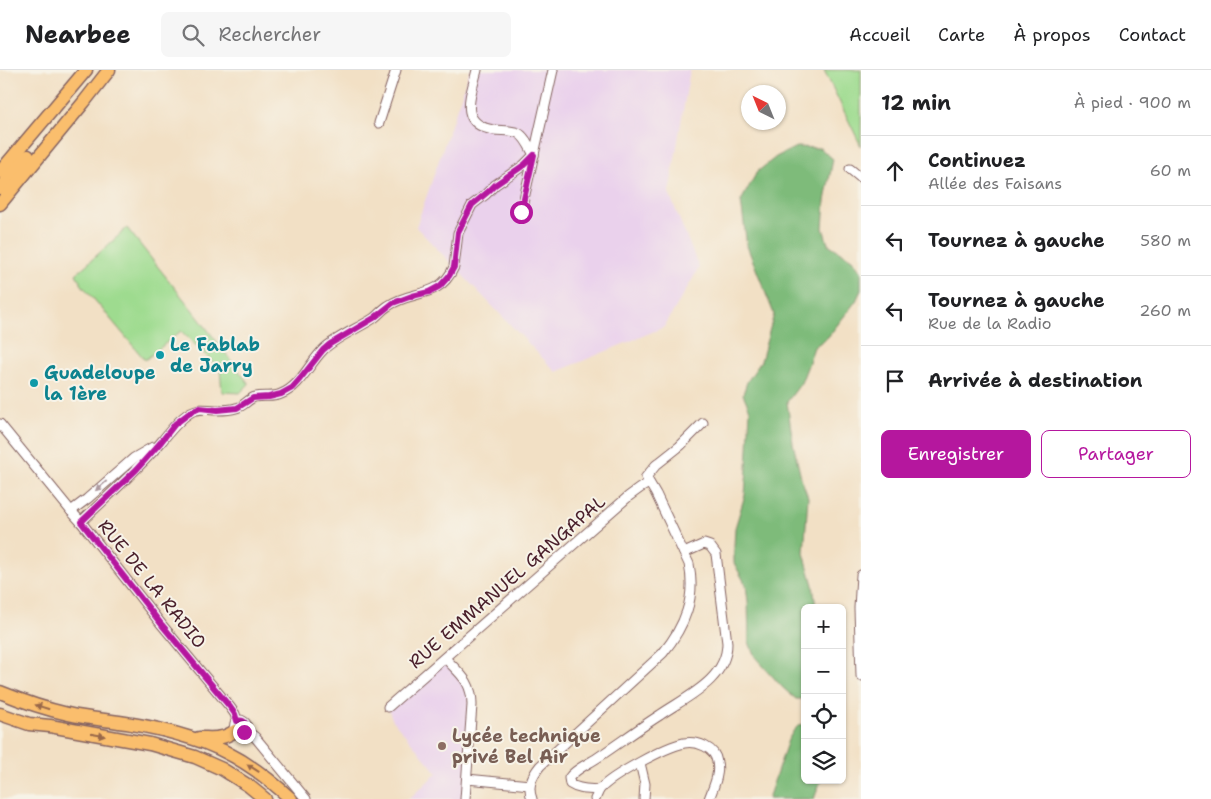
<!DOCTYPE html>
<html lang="fr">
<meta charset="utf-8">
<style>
:root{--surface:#fff;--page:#f6f6f6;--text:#202124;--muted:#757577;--line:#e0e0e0;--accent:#b5179e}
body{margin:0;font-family:"Shantell Sans",sans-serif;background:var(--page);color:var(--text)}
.controls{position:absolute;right:15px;bottom:15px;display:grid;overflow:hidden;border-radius:8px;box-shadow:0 1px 4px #0004}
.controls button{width:45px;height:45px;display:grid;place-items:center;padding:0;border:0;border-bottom:1px solid var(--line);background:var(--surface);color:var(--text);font:25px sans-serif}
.compass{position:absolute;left:741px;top:15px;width:45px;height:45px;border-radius:50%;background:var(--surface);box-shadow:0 1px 4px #0004;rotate:317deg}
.stop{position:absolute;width:15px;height:15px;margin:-11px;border:4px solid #b5179e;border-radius:50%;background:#fff}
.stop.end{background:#b5179e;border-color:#fff;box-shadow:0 1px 5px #0008}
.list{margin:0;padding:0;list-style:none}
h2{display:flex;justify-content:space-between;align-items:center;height:65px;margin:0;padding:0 20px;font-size:21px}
h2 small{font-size:16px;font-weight:400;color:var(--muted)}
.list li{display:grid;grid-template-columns:32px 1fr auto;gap:15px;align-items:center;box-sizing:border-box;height:70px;padding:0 20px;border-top:1px solid var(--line)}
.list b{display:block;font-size:19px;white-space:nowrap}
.list p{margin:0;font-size:16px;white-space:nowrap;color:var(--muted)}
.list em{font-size:16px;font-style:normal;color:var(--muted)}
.actions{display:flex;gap:10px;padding:15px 20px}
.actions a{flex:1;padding:11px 0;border:1px solid var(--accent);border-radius:8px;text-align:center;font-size:18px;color:var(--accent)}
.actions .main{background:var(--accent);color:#fff}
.icon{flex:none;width:28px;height:28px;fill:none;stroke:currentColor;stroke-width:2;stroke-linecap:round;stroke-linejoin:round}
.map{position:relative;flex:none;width:861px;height:729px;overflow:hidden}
header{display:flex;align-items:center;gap:30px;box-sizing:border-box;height:70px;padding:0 25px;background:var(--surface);border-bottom:1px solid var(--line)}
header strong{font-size:24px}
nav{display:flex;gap:28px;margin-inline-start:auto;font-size:18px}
.search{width:350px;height:45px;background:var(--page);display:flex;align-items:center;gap:12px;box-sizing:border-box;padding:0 18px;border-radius:8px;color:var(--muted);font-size:19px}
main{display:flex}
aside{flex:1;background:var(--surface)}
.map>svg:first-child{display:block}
.built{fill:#ead1ec}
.green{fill:#9edb8f;stroke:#747d5d}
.forest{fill:#7ebb7a;stroke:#646d52}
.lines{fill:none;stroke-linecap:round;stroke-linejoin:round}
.minor-casing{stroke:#856361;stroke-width:11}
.highway-casing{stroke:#856361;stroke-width:15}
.minor{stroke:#fff;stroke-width:9}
.highway{stroke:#fabe6d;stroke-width:12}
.oneway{fill:#ae9aa0}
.oneway2{fill:#996749}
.route{stroke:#b5179e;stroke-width:6}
.culture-dot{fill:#0f9aa8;stroke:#f7f3e8;stroke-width:2}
.education-dot{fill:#8d6e63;stroke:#f7f3e8;stroke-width:2}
.labels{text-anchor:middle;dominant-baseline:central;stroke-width:4;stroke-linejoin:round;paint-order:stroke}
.culture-label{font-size:18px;font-weight:bold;fill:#0d838f;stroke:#f7f3e8;text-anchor:start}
.street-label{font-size:18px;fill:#4a1f2b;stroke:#f7f3e8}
.education-label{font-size:18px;font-weight:bold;fill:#785e54;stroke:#f7f3e8;text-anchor:start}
</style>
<header>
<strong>Nearbee</strong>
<div class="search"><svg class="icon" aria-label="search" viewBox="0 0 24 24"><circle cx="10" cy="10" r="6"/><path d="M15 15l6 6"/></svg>Rechercher</div>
<nav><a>Accueil</a><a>Carte</a><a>À propos</a><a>Contact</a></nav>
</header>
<main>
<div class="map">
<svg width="861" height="729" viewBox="0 0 861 729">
<rect width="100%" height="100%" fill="#f7f3e8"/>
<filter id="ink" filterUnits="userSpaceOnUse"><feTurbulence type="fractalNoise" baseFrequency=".02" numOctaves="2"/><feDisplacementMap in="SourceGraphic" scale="10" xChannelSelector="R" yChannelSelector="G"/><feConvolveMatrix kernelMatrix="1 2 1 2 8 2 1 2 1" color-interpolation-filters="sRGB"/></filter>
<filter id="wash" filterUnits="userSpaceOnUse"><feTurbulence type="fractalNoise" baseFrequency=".0096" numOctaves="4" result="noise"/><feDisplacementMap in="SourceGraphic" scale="20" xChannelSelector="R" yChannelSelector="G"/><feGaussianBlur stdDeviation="1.12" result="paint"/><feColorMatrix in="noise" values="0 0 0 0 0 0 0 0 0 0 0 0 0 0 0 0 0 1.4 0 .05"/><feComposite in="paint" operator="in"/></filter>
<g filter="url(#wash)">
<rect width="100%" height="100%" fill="#f2e0c5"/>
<g class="built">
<path d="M470,0H690L669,123L699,198L664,257L556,302L416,157Z"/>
<path d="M445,588L470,617L465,729H409L437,703L392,649L388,637Z"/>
</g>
<g class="green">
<path d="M824,0H861V76Z"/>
<path d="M127,158L198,247L249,314L240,323L222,322L220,299L181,261L145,290L82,215L76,204Z"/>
</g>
<g class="forest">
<path d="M796,77L820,78L833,89L825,131L823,158L828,174L852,189L861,201V220L856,231L828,267L814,277L808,295L801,313L787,332L793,373L801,408L808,427L804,483L813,515L816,538H805V629H796L783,618L755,587L749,572L748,532L746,515L734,493V476L735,458L745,425L747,398L750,340L743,324L747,312L761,291L774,244L747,176L741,131L757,102L776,87Z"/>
<path d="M805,654V710H821L814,729H768L788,670L794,660L799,655Z"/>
</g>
</g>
<g filter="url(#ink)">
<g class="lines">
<defs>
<g id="minor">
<path d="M379,53L396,0"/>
<path d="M850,99L861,108"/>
<path d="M521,142L553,0"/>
<path d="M0,354L71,441L81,452L162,555L230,637L235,644L237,651"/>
<path d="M71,441L87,429L134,388L153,377"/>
<path d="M81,452C99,434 119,417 136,399C145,390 154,381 162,371C170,361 179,349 191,342C200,337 207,340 217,340C222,340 230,340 236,338C243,337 248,329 255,327C264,325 273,328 281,324C300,317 309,294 323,280C334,268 359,258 374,248C379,244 383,239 388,236C412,219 439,230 454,197L458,163L472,135L485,125L495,115L524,95L534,85C530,78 525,66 518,63C511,60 502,61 494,60C457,54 471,25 477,0"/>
<path d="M861,505L859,538L861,606"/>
<path d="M445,588C460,604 472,611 472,635L465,729"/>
<path d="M388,637L629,426L640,418L649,413"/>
<path d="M246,660L244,662L238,663L234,659L235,653L241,650C246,652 247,654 246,660L255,667L306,729"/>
<path d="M640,693L645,714L644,729"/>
<path d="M467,709L530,715"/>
<path d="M599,720C589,719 579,720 570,714L569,708C575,699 588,694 597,688C618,674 638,659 660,645C686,627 727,610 727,573L716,484L710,476L704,474L684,483"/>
<path d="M532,729C527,716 532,706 540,696L663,583C685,556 696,528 689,494L656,424L646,407L656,395L680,376L703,353"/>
<path d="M595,729C597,726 598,721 600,719C613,705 665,677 684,673C697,671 715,677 717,692C720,704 713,718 709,729"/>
</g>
<g id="highway">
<path d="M0,102L86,0"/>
<path d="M0,118L28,86"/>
<path d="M0,134L84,32L109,0"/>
<path d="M0,622C22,631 45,639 68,644C89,649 111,650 132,654C152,657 172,662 191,668C229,679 263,703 291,729"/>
<path d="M0,644L29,654L50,656L150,674L195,687L222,699L249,716L265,729"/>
<path d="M199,668C215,668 221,670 235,661"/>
</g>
</defs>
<use href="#minor" class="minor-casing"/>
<use href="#highway" class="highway-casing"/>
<use href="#minor" class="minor"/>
<use href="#highway" class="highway"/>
</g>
<defs><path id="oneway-solid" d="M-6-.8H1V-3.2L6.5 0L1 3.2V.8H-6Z" transform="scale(1.25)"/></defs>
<use class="oneway" href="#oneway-solid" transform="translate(101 416) rotate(139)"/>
<g class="oneway2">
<use href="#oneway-solid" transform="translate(42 637) rotate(-162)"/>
<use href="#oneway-solid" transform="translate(98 665) rotate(10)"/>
<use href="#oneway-solid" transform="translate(253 698) rotate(-147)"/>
</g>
</g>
<g class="lines" filter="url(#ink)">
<path class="route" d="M244,662C249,656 245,649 237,651L235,644L230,637L162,555L81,452L136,400L161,372L175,354L191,342L200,338L217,340L237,338L253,328L269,327L281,324L292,318L300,309L323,280L330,274L374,248L393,233L412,226L429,222L440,216L449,206L454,197L458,162L472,135L489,121L495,115L524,95L534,85L521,142"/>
</g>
<g class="culture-dot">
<circle cx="160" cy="285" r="5"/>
<circle cx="34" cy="313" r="5"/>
</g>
<circle class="education-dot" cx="442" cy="676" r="5"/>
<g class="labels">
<g class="culture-label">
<text x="170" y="275">Le Fablab<tspan x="170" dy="21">de Jarry</tspan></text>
<text x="44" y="303">Guadeloupe<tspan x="44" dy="21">la 1ère</tspan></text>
</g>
<g class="street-label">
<text transform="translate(507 512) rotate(-41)">RUE EMMANUEL GANGAPAL</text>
<text transform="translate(152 514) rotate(51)">RUE DE LA RADIO</text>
</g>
<g class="education-label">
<text x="452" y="666">Lycée technique<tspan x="452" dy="21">privé Bel Air</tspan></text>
</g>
</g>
</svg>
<div class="controls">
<button>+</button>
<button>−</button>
<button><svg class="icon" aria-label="locate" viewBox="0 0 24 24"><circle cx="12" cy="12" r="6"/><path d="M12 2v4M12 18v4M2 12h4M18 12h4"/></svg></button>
<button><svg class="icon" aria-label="layers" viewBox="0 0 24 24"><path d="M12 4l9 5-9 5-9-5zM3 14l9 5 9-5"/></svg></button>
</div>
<svg class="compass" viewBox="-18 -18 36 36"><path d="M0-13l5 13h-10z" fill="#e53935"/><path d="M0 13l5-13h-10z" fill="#757577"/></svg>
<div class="stop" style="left:521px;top:142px"></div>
<div class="stop end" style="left:244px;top:662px"></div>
</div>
<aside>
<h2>12 min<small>À pied · 900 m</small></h2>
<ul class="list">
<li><svg class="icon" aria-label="ahead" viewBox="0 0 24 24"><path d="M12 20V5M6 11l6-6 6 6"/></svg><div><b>Continuez</b><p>Allée des Faisans</p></div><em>60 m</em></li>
<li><svg class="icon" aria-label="left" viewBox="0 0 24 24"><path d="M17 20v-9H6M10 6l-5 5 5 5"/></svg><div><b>Tournez à gauche</b></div><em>580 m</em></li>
<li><svg class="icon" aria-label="left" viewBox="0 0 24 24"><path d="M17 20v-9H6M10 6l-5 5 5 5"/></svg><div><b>Tournez à gauche</b><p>Rue de la Radio</p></div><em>260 m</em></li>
<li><svg class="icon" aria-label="arrive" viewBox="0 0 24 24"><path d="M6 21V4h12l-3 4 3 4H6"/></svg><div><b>Arrivée à destination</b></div></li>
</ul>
<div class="actions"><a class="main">Enregistrer</a><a>Partager</a></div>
</aside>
</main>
